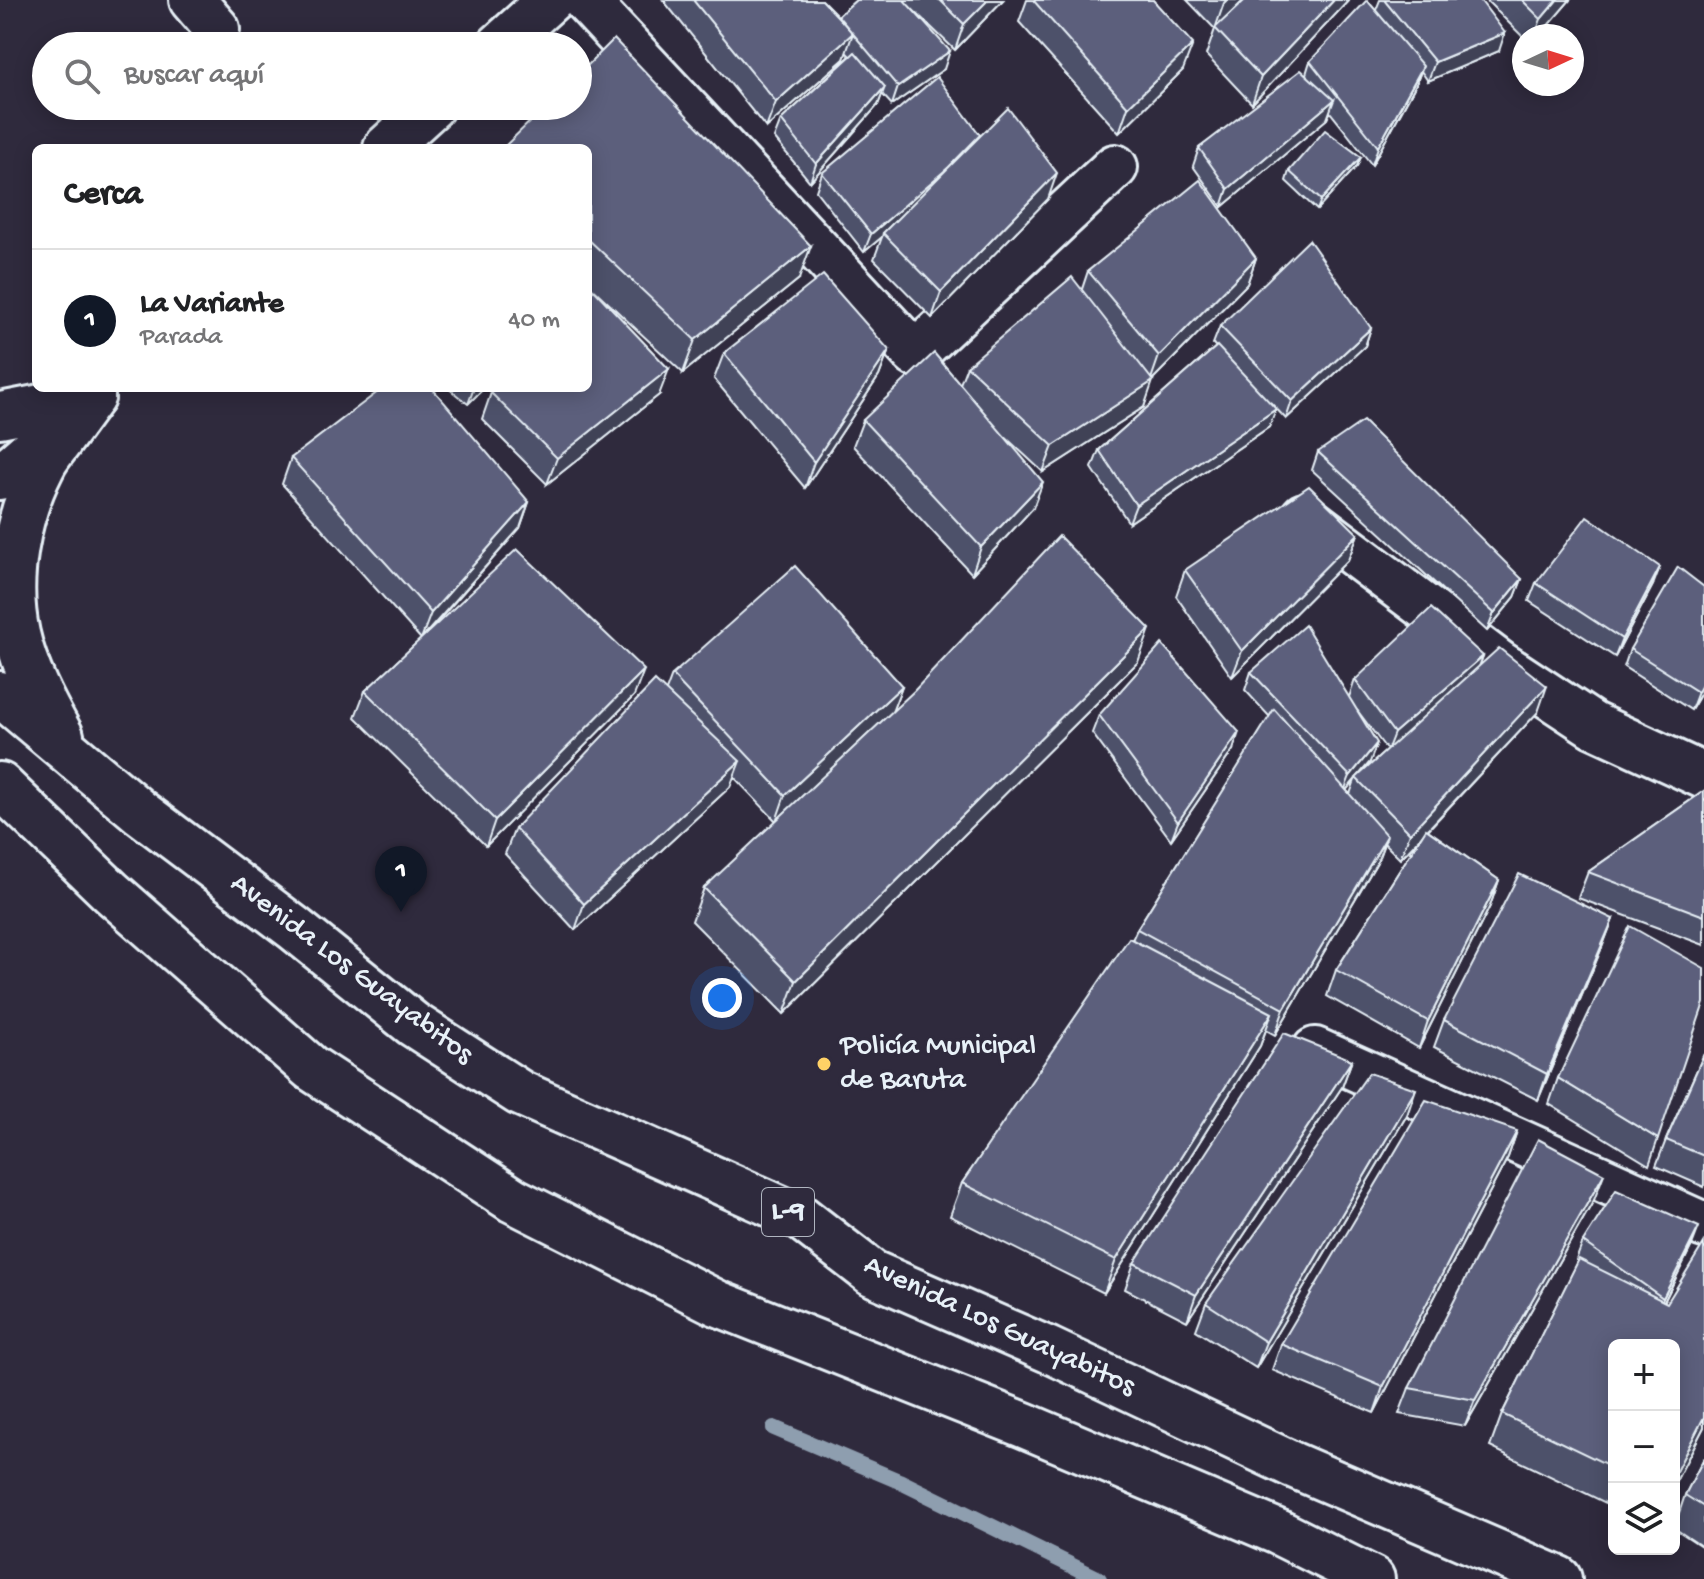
<!DOCTYPE html>
<html lang="es">
<meta charset="utf-8">
<style>
:root{--surface:#fff;--page:#f2f2f2;--text:#202124;--muted:#757577;--line:#e0e0e0;--accent:#111827}
body{margin:0;font-family:"Gochi Hand",sans-serif;background:var(--page);color:var(--text)}
.controls{position:absolute;right:24px;bottom:24px;display:grid;overflow:hidden;border-radius:12px;box-shadow:0 4px 20px #0003}
.controls button{width:72px;height:72px;display:grid;place-items:center;padding:0;border:0;border-bottom:2px solid var(--line);background:var(--surface);color:var(--text);font:40px sans-serif}
.compass{position:absolute;left:1512px;top:24px;width:72px;height:72px;border-radius:50%;background:var(--surface);box-shadow:0 4px 20px #0003;rotate:86deg}
.you{position:absolute;left:722px;top:998px;width:28px;height:28px;margin:-20px;border:6px solid #fff;border-radius:50%;background:#1a73e8;box-shadow:0 0 0 12px #1a73e833}
.badge{display:grid;place-items:center;width:52px;height:52px;border-radius:50%;background:var(--accent);color:#fff;font-size:26px;font-weight:700}
.pin{position:absolute;translate:-50% -66px;filter:drop-shadow(0 2px 4px #0008)}
.pin::after{content:'';position:absolute;top:42px;width:28px;height:24px;background:inherit;clip-path:polygon(0 0,100% 0,50% 100%)}
.list{margin:0;padding:0;list-style:none}
h2{display:flex;justify-content:space-between;align-items:center;height:104px;margin:0;padding:0 32px;font-size:34px}
h2 small{font-size:26px;font-weight:400;color:var(--muted)}
.list li{display:grid;grid-template-columns:52px 1fr auto;gap:24px;align-items:center;box-sizing:border-box;height:144px;padding:0 32px;border-top:2px solid var(--line)}
.list b{display:block;font-size:30px;white-space:nowrap}
.list p{margin:0;font-size:26px;white-space:nowrap;color:var(--muted)}
.list em{font-size:26px;font-style:normal;color:var(--muted)}
.icon{flex:none;width:44px;height:44px;fill:none;stroke:currentColor;stroke-width:2;stroke-linecap:round;stroke-linejoin:round}
.map{position:relative;flex:none;width:1704px;height:1579px;overflow:hidden}
.search{position:absolute;background:var(--surface);box-shadow:0 4px 20px #0003;left:32px;top:32px;width:560px;height:88px;display:flex;align-items:center;gap:20px;box-sizing:border-box;padding:0 28px;border-radius:44px;color:var(--muted);font-size:30px}
.panel{position:absolute;background:var(--surface);box-shadow:0 4px 20px #0003;left:32px;top:144px;width:560px;height:248px;border-radius:12px}
.map>svg:first-child{display:block}
.lines{fill:none;stroke-linecap:round;stroke-linejoin:round}
.stream{stroke:#8e9eaf;stroke-width:16}
.minor-casing{stroke:#e8f1f8;stroke-width:50}
.major-casing{stroke:#e8f1f8;stroke-width:50}
.minor{stroke:#2f2a3d;stroke-width:44}
.major{stroke:#2f2a3d;stroke-width:44}
.wall{fill:#4e516a;stroke:#e8f1f8;stroke-width:2;fill-rule:evenodd}
.shaded-wall{fill:#404256;stroke:#e8f1f8;stroke-width:2}
.building{fill:#5b5e7b;stroke:#e8f1f8;stroke-width:2}
.poi-dot{fill:#ffd166;stroke:#2f2a3d;stroke-width:3}
.labels{text-anchor:middle;dominant-baseline:central;stroke-width:6;stroke-linejoin:round;paint-order:stroke}
.shield{fill:#2f2a3d;stroke:#b0b5c0;stroke-width:2}
.shield-label{font-size:28px;font-weight:bold;fill:#e8f1f8}
.street-label{font-size:30px;fill:#e8f1f8;stroke:#2f2a3d}
.poi-label{font-size:30px;fill:#e8f1f8;stroke:#2f2a3d;text-anchor:start}
</style>
<div class="map">
<svg width="1704" height="1579" viewBox="0 0 1704 1579">
<rect width="100%" height="100%" fill="#2f2a3d"/>
<filter id="ink" filterUnits="userSpaceOnUse"><feTurbulence type="fractalNoise" baseFrequency=".0125" numOctaves="2"/><feDisplacementMap in="SourceGraphic" scale="16" xChannelSelector="R" yChannelSelector="G"/><feConvolveMatrix kernelMatrix="1 2 1 2 8 2 1 2 1" color-interpolation-filters="sRGB"/></filter>
<g filter="url(#ink)">
<g class="lines">
<path class="stream" d="M774,1428L899,1481L1099,1579"/>
<defs>
<g id="minor">
<path d="M192,0L217,29"/>
<path d="M585,0L915,354L1115,167"/>
<path d="M499,46L550,0"/>
<path d="M386,148L432,106"/>
<path d="M0,477L68,418"/>
<path d="M1304,516L1499,663L1593,725L1704,776"/>
<path d="M1315,1050L1704,1225"/>
</g>
<g id="major">
<path d="M0,415L92,397"/>
<path d="M0,694L140,812L294,928L413,1024L520,1093L800,1217L872,1273L1049,1350L1293,1465L1559,1579"/>
<path d="M61,736C43,704 25,670 17,634C5,580 17,516 42,467C46,458 53,450 59,442C70,427 81,412 92,397"/>
<path d="M0,785L111,892L311,1068L513,1200L717,1303L1024,1425L1278,1532L1372,1579"/>
</g>
</defs>
<use href="#minor" class="minor-casing"/>
<use href="#major" class="major-casing"/>
<use href="#minor" class="minor"/>
<use href="#major" class="major"/>
</g>
<g class="wall">
<path d="M663,0H822L838,16L856,0H1003L955,50L909,6L944,69L892,105L882,94L878,105L810,182L774,138L781,120L850,56L846,52L844,59L766,128Z"/>
<path d="M1027,0H1153L1183,70L1119,133L1019,22Z"/>
<path d="M1187,0H1244L1218,25L1245,0H1349L1252,104L1206,55L1215,29Z"/>
<path d="M1380,0H1480L1499,51L1428,81L1421,71L1416,84L1372,165L1330,112L1327,119L1222,207L1193,166L1199,148L1306,74L1310,61L1376,10Z"/>
<path d="M1486,0H1570L1539,36H1524V38Z"/>
<path d="M980,135L1048,199L932,318L874,259L882,237L864,252L816,191L822,173Z"/>
<path d="M588,148L799,279L683,373L588,284Z"/>
<path d="M1361,157L1357,166L1317,210L1286,181L1289,171Z"/>
<path d="M1256,258L1247,284L1152,380L1144,407L1043,472L1002,434L1033,508L972,574L853,446L863,420L960,384L967,366L1082,289L1088,271Z"/>
<path d="M1220,326L1371,328L1365,346L1286,419L1270,402L1276,409L1269,427L1129,523L1092,468L1099,450L1216,347L1213,344Z"/>
<path d="M889,350L879,376L805,488L714,379L724,353Z"/>
<path d="M448,388H484L468,404Z"/>
<path d="M491,393L659,395L547,484L482,419Z"/>
<path d="M1318,452L1522,579L1515,597L1487,631L1312,470Z"/>
<path d="M291,458L529,502L520,528L430,630L634,696L486,846L355,717L365,691L421,639L282,484Z"/>
<path d="M1358,534L1348,560L1232,677L1176,596L1185,570Z"/>
<path d="M1536,583L1653,585L1615,657L1529,601Z"/>
<path d="M1704,587V688L1691,710L1624,667L1630,649Z"/>
<path d="M1483,656L1479,667L1538,712L1428,830L1499,880L1490,906L1419,1048L1327,996L1336,970L1419,840L1400,859L1384,843L1377,862L1275,1035L1266,1030L1260,1046L1104,1293L950,1216L962,1183L1132,940L1137,929L1270,717L1245,690L1251,672L1349,697L1355,680ZM1357,710L1387,750L1359,775L1370,762ZM1355,780L1350,794L1346,790Z"/>
<path d="M1138,662L784,1014L692,921L704,888Z"/>
<path d="M672,675L902,686L892,712L776,821L734,777L730,787L575,930L505,854L515,828L666,691Z"/>
<path d="M1099,715L1233,750L1171,840L1092,733Z"/>
<path d="M1704,791V945L1578,898L1588,872Z"/>
<path d="M1613,919L1603,945L1538,1100L1434,1047L1444,1020Z"/>
<path d="M1704,1054V1187L1656,1166L1666,1140Z"/>
<path d="M1352,1060L1342,1087L1187,1321L1125,1289L1134,1263Z"/>
<path d="M1558,1078L1658,1139L1649,1165L1549,1104Z"/>
<path d="M1407,1115L1256,1368L1196,1330L1206,1303Z"/>
<path d="M1517,1131L1508,1157L1374,1413L1272,1370L1281,1344Z"/>
<path d="M1594,1200L1465,1426L1399,1414L1409,1388Z"/>
<path d="M1583,1242L1692,1245L1664,1302L1704,1427L1674,1485V1345H1614V1507L1490,1447L1502,1414L1578,1262L1576,1260Z"/>
<path d="M1704,1458V1548L1674,1528L1685,1495Z"/>
</g>
<g class="shaded-wall">
<path d="M988,0H1003L955,50L964,24Z"/>
<path d="M1227,0H1244L1215,29L1224,3Z"/>
<path d="M1334,0H1349L1252,104L1261,77Z"/>
<path d="M1557,0H1570L1539,36H1535L1541,19Z"/>
<path d="M853,33L844,59L766,128L776,102Z"/>
<path d="M1505,33L1499,51L1428,81L1435,62Z"/>
<path d="M1193,44L1183,70L1119,133L1128,107Z"/>
<path d="M950,51L944,69L892,105L898,87Z"/>
<path d="M1423,66L1416,84L1372,165L1378,147Z"/>
<path d="M885,87L878,105L810,182L816,164Z"/>
<path d="M1334,100L1327,119L1222,207L1228,189Z"/>
<path d="M982,138L883,233L882,237L864,252L871,234Z"/>
<path d="M1361,157L1357,166L1317,210L1321,200Z"/>
<path d="M1057,173L1048,199L932,318L941,292Z"/>
<path d="M811,246L799,279L683,373L695,340Z"/>
<path d="M1256,258L1247,284L1150,382L1159,356Z"/>
<path d="M1371,328L1365,346L1286,419L1292,401Z"/>
<path d="M889,350L879,376L805,488L814,462Z"/>
<path d="M669,369L659,395L547,484L557,458Z"/>
<path d="M1153,381L1144,407L1043,472L1053,446Z"/>
<path d="M474,388H484L468,404Z"/>
<path d="M1276,409L1269,427L1129,523L1136,505Z"/>
<path d="M1043,482L1033,508L972,574L981,547Z"/>
<path d="M529,502L520,528L421,639L431,613Z"/>
<path d="M1358,534L1348,560L1232,677L1242,651Z"/>
<path d="M1660,567L1653,585L1615,657L1622,639Z"/>
<path d="M1522,579L1515,597L1487,631L1494,613Z"/>
<path d="M1150,629L1138,662L784,1014L796,981Z"/>
<path d="M1483,656L1476,675L1387,751L1394,733Z"/>
<path d="M644,670L634,696L486,846L495,820Z"/>
<path d="M1704,681V688L1691,710L1698,692Z"/>
<path d="M902,686L892,712L776,821L785,795Z"/>
<path d="M1547,686L1538,712L1400,859L1410,833Z"/>
<path d="M1239,732L1233,750L1171,840L1178,822Z"/>
<path d="M1377,743L1370,762L1343,794L1350,776Z"/>
<path d="M740,761L730,787L575,930L584,904Z"/>
<path d="M1387,836L1377,862L1275,1035L1284,1009Z"/>
<path d="M1499,880L1490,906L1419,1048L1428,1021Z"/>
<path d="M1613,919L1603,945L1538,1100L1547,1074Z"/>
<path d="M1272,1013L1260,1046L1104,1293L1116,1260Z"/>
<path d="M1352,1060L1342,1087L1187,1321L1196,1295Z"/>
<path d="M1416,1089L1407,1115L1256,1368L1266,1342Z"/>
<path d="M1517,1131L1508,1157L1374,1413L1383,1387Z"/>
<path d="M1604,1174L1594,1200L1465,1426L1475,1400Z"/>
<path d="M1699,1227L1692,1245L1657,1316L1663,1298Z"/>
<path d="M1704,1417V1427L1674,1485V1475Z"/>
</g>
<g class="building">
<path d="M693,0H822L853,33L776,102Z"/>
<path d="M856,0H904L950,51L898,87L838,16Z"/>
<path d="M940,0H988L964,24Z"/>
<path d="M1033,0H1153L1193,44L1128,107Z"/>
<path d="M1245,0H1334L1261,77L1215,28Z"/>
<path d="M1367,0L1423,66L1378,147L1310,61Z"/>
<path d="M1384,0H1480L1505,33L1435,62Z"/>
<path d="M1522,0H1557L1541,19Z"/>
<path d="M614,39L811,246L695,340L588,239V148H503L546,106H578V75Z"/>
<path d="M855,52L885,87L816,164L781,120Z"/>
<path d="M1301,70L1334,100L1228,189L1199,148Z"/>
<path d="M937,77L980,135L949,167L871,234L822,173Z"/>
<path d="M1008,108L1057,173L941,292L883,233Z"/>
<path d="M1325,130L1361,157L1321,200L1289,171Z"/>
<path d="M1200,180L1256,258L1159,356L1088,271Z"/>
<path d="M1309,240L1371,328L1292,401L1220,326Z"/>
<path d="M823,275L889,350L814,462L724,353Z"/>
<path d="M1072,277L1153,381L1053,446L967,366Z"/>
<path d="M594,290L669,369L557,458L491,393L497,388H588V296Z"/>
<path d="M1217,346L1276,409L1136,505L1099,450Z"/>
<path d="M934,353L1043,482L981,547L863,420Z"/>
<path d="M383,388H432L529,502L431,613L291,458Z"/>
<path d="M1363,421L1522,579L1494,613L1318,452Z"/>
<path d="M1309,486L1358,534L1242,651L1185,570Z"/>
<path d="M1587,516L1660,567L1622,639L1536,583Z"/>
<path d="M1059,536L1150,629L796,981L704,888L914,691Z"/>
<path d="M517,549L644,670L495,820L365,691Z"/>
<path d="M795,566L902,686L785,795L672,675Z"/>
<path d="M1678,567L1704,587V681L1698,692L1630,649Z"/>
<path d="M1431,608L1483,656L1394,733L1355,680Z"/>
<path d="M1305,625L1377,743L1350,776L1251,672Z"/>
<path d="M1162,644L1239,732L1178,822L1099,715Z"/>
<path d="M1499,648L1547,686L1410,833L1356,778Z"/>
<path d="M655,681L740,761L584,904L515,828Z"/>
<path d="M1274,709L1387,836L1284,1009L1137,929Z"/>
<path d="M1704,791V916L1588,872Z"/>
<path d="M1426,829L1499,880L1428,1021L1336,970Z"/>
<path d="M1519,874L1613,919L1547,1074L1444,1020Z"/>
<path d="M1630,926L1704,968V1003L1658,1139L1558,1078Z"/>
<path d="M1129,938L1272,1013L1116,1260L962,1183Z"/>
<path d="M1284,1033L1352,1060L1196,1295L1134,1263Z"/>
<path d="M1704,1054V1156L1666,1140Z"/>
<path d="M1369,1073L1416,1089L1266,1342L1206,1303Z"/>
<path d="M1426,1100L1517,1131L1383,1387L1281,1344Z"/>
<path d="M1538,1139L1604,1174L1475,1400L1409,1388Z"/>
<path d="M1616,1190L1699,1227L1663,1298L1583,1242Z"/>
<path d="M1704,1243V1417L1674,1475V1345H1614V1468L1502,1414L1579,1259L1667,1303Z"/>
<path d="M1704,1458V1507L1685,1495Z"/>
</g>
</g>
<circle class="poi-dot" cx="824" cy="1064" r="8"/>
<g class="labels">
<rect class="shield" x="762" y="1188" width="52" height="48" rx="6"/>
<g class="shield-label">
<text x="788" y="1212">L-9</text>
</g>
<g class="street-label">
<text transform="translate(351 970) rotate(37)">Avenida Los Guayabitos</text>
<text transform="translate(999 1327) rotate(25)">Avenida Los Guayabitos</text>
</g>
<g class="poi-label">
<text x="840" y="1047">Policía Municipal<tspan x="840" dy="34">de Baruta</tspan></text>
</g>
</g>
</svg>
<div class="controls">
<button>+</button>
<button>−</button>
<button><svg class="icon" aria-label="layers" viewBox="0 0 24 24"><path d="M12 4l9 5-9 5-9-5zM3 14l9 5 9-5"/></svg></button>
</div>
<svg class="compass" viewBox="-18 -18 36 36"><path d="M0-13l5 13h-10z" fill="#e53935"/><path d="M0 13l5-13h-10z" fill="#757577"/></svg>
<div class="you"></div>
<div class="pin badge" style="left:401px;top:912px">1</div>
<div class="search"><svg class="icon" aria-label="search" viewBox="0 0 24 24"><circle cx="10" cy="10" r="6"/><path d="M15 15l6 6"/></svg>Buscar aquí</div>
<section class="panel">
<h2>Cerca<small></small></h2>
<ul class="list">
<li><span class="badge">1</span><div><b>La Variante</b><p>Parada</p></div><em>40 m</em></li>
</ul>
</section>
</div>
